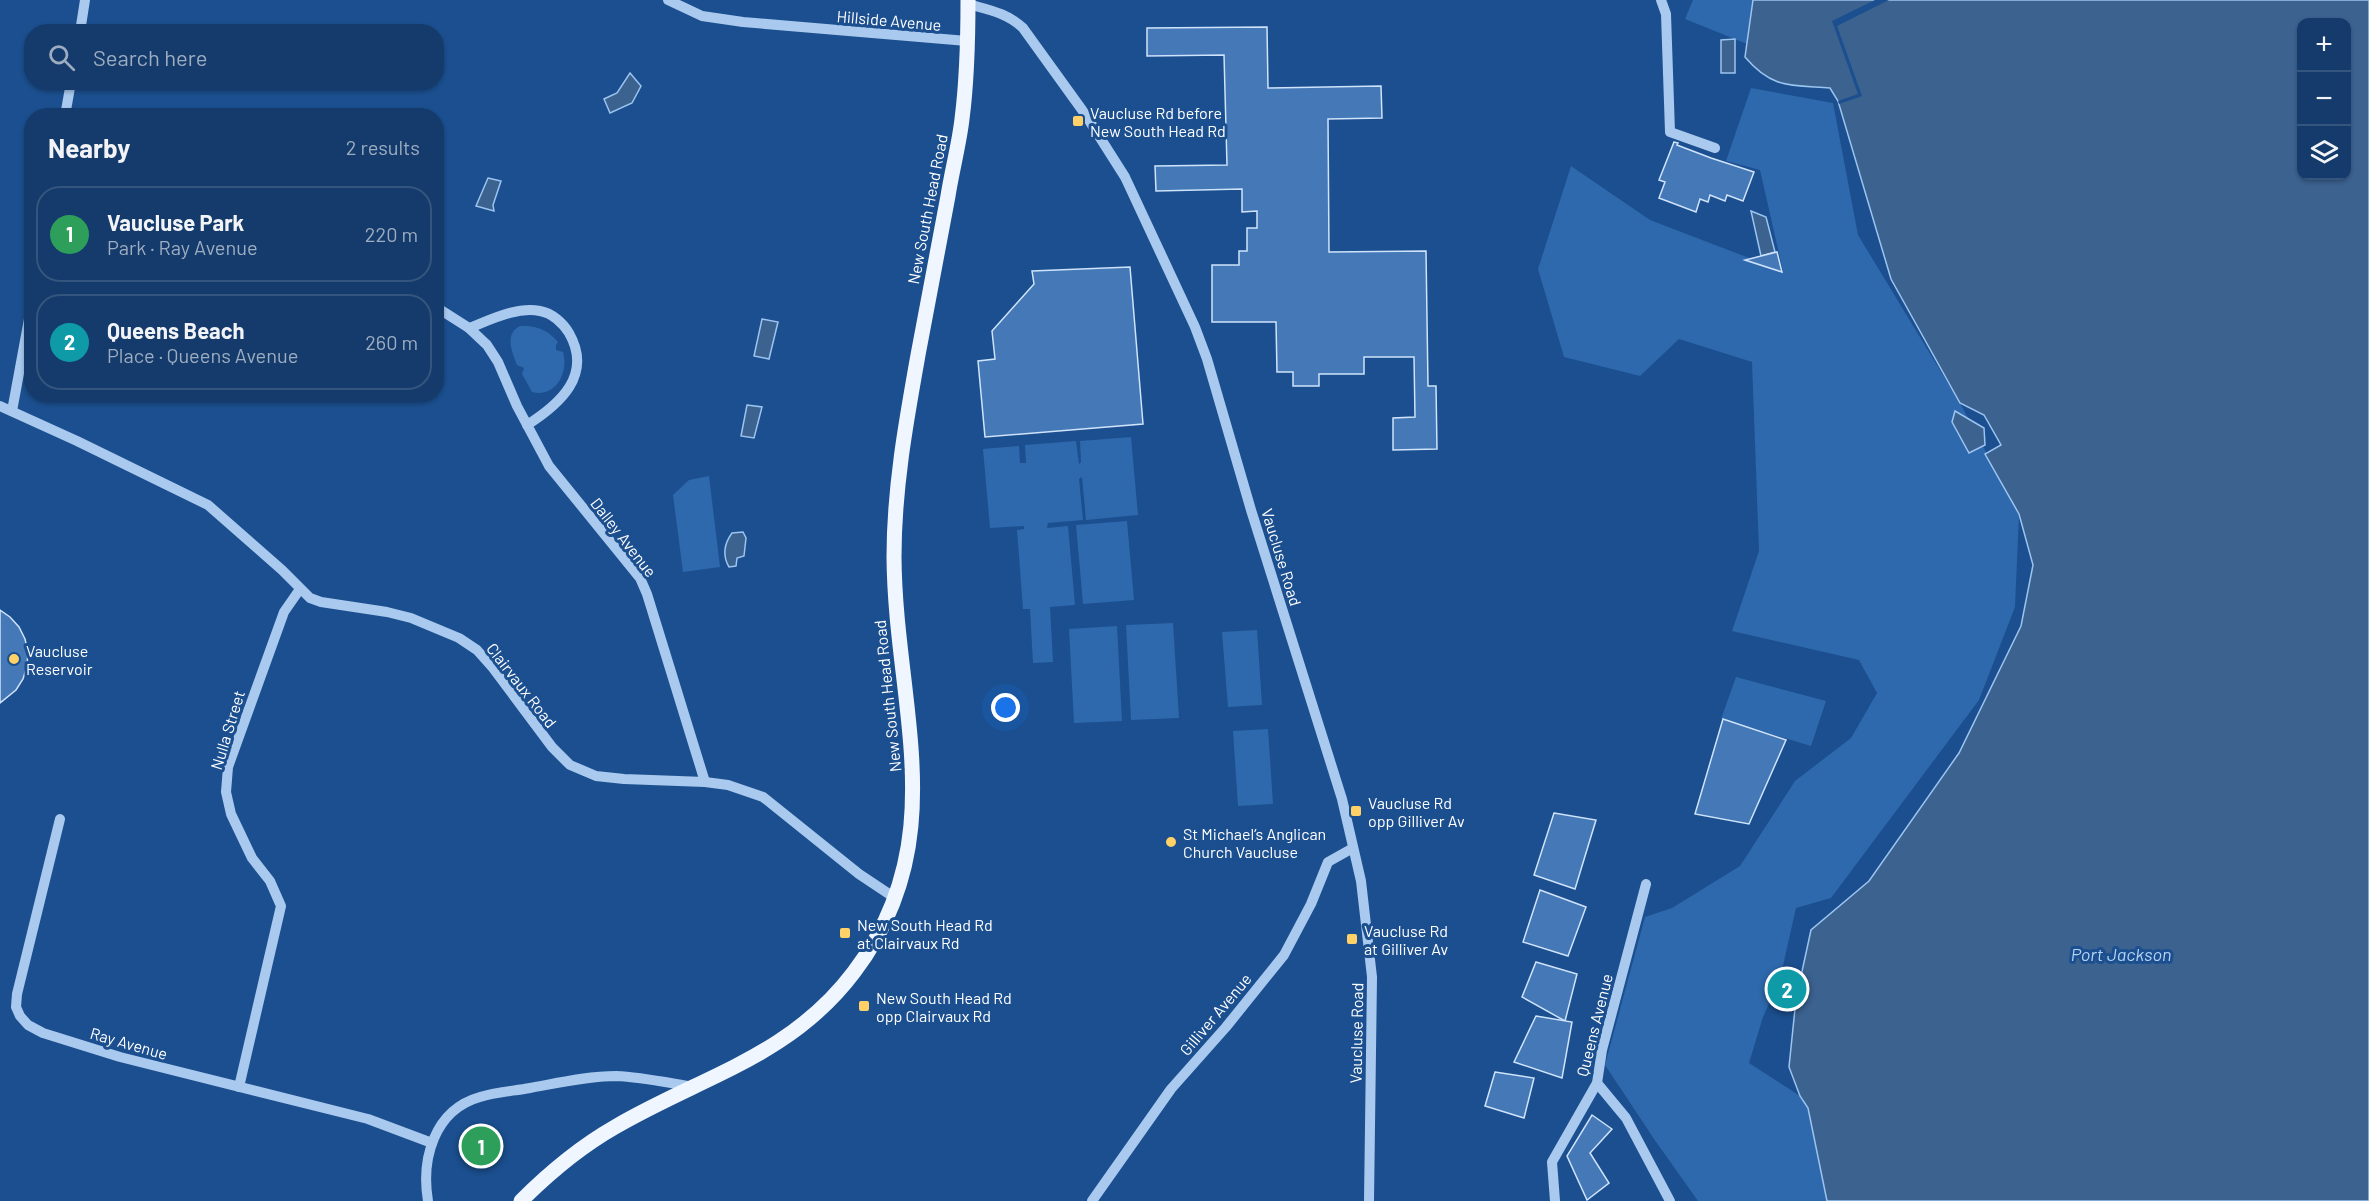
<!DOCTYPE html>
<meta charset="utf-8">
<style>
:root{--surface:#143b6b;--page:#1d4271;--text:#f1f3f6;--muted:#9dadc1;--line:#33557e;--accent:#95b2f1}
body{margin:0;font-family:Barlow,sans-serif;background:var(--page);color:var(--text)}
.controls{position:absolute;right:18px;top:18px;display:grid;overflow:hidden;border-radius:12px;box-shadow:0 2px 4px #0004}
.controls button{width:54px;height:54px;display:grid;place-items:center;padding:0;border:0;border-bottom:2px solid var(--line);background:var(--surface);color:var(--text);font:30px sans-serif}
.you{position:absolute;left:1006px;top:708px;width:21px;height:21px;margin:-15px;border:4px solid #fff;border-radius:50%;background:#1a73e8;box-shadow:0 0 0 9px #1a73e833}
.badge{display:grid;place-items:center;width:39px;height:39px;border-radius:50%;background:var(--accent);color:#fff;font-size:20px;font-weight:700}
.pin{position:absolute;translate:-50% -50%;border:3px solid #fff;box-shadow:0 2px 6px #0006}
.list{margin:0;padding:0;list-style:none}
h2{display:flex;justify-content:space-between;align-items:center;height:78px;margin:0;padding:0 24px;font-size:26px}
h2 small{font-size:20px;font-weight:400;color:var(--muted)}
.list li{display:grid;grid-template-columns:39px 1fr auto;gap:18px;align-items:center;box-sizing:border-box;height:96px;margin:0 12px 12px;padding:0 12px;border:2px solid var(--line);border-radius:24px}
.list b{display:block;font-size:22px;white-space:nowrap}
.list p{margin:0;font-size:20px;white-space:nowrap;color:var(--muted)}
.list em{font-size:20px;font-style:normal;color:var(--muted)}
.icon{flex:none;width:33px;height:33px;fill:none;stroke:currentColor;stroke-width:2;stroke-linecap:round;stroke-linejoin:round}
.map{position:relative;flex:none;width:2369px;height:1201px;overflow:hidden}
.search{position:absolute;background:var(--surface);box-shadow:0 2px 4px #0004;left:24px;top:24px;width:420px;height:66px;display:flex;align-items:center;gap:15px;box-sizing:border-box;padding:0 21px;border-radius:24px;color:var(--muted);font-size:22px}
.panel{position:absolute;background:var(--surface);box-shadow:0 2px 4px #0004;left:24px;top:108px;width:420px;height:294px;border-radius:24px}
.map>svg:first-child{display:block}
.green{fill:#2e69ad}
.water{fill:#3c6290;stroke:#9cc4f0;stroke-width:1.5;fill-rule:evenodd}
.pier{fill:#1b4f8f}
.building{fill:#4478b7;stroke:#cfe3fa;stroke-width:1.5}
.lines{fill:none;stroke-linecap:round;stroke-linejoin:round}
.minor{stroke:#a9c9ee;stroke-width:10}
.major{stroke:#f0f6ff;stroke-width:15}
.poi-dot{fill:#ffd166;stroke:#1b4f8f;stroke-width:2}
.labels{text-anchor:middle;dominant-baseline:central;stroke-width:6;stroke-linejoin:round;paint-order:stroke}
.street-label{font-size:16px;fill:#fff;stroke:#1b4f8f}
.poi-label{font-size:16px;fill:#fff;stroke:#1b4f8f;text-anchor:start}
.water-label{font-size:18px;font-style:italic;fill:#b5d3f5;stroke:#1b4f8f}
</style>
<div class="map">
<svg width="2369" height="1201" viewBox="0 0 2369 1201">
<rect width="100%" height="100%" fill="#1b4f8f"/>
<g class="green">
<path d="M1693,0H1754L1747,44L1685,19Z"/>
<path d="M1751,88L1833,103L1858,235L1960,403L2019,514L2015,607L1979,700L1831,898L1796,908L1780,979L1763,1017L1749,1063L1800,1096L1808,1108L1827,1201H1698L1654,1139L1605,1065L1645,917L1672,908L1740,866L1795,781L1851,738L1877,693L1859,660L1732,631L1759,551L1752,362L1679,339L1640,376L1564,357L1538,269L1571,166L1650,220L1783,271L1760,170L1726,161Z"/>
<path d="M520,326C537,325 548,330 558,342L556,345V350L563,352C569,372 556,398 532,392L522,374L524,368L517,365C512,352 504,334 520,326Z"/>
<path d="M1131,437L1138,515L1086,520L1082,477L1079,479L1083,520L1048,523L1047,528L1068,526L1075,605L1050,607L1053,662L1033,663L1030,609H1023L1017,530L1024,529V526L990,528L983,449L1019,446L1020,463H1026L1025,445L1076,441L1079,464L1081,462L1080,441Z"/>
<path d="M709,476L720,567L683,572L673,495L689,480Z"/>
<path d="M1127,521L1134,600L1083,604L1076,525Z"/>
<path d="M1173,623L1179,718L1131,720L1126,625Z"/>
<path d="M1117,626L1122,721L1074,723L1069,629Z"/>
<path d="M1257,630L1262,705L1228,707L1222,632Z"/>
<path d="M1736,677L1826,701L1811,746L1721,719Z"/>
<path d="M1268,729L1273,804L1238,806L1233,731Z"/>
</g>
<g class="water">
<path d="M1753,0H2369V1201H1827L1808,1108L1800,1096L1789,1067L1796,999L1811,930L1869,881L1959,753L2021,626L2033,565L2019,514L1985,454L2001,445L1984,415L1960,403L1891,279L1838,101L1830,88C1791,85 1772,89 1745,57ZM2302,22H2346V176H2302Z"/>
<path d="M1735,39V73H1721V40Z"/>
<path d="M630,73L641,86L632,103L610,113L604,99L617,93Z"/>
<path d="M488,178L501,181L493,205L494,211L476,206Z"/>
<path d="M1751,211L1766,217L1775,252L1761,256Z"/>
<path d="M762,319L778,322L769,359L754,356Z"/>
<path d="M747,405L762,407L754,438L741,436Z"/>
<path d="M1955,411L1984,428L1985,445L1969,453L1952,422Z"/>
<path d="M743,532L746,538L744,556L737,558L736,566L729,567C722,555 724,544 732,533Z"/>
</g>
<path class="pier" d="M1875,0H1889L1837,26L1862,96L1839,104L1838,101L1858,94L1832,21Z"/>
<g class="building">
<path d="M1267,27L1268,88L1381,86L1382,118L1328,119L1329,252L1426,251L1428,386H1436L1437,449L1393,450V418L1415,417L1414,357H1364V374H1319V386H1293V372H1277L1276,322H1212V265H1239V251H1247V228H1257V211L1242,212V189L1156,191L1155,166L1227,165L1224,55L1147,56V28Z"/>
<path d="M1674,142L1678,143L1677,145L1711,158L1754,172L1743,201L1727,195L1725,201L1710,195L1708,202L1700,199L1696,212L1659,198L1665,182L1659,180Z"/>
<path d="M1777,252L1782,272L1745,260Z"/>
<path d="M1130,267L1143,424L985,437L978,361L995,359L992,331L1034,284L1032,271Z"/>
<path d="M0,610L10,617L19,627L25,639L28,652L27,666L23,679L16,690L0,703Z"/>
<path d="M1723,719L1786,740L1749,824L1695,814Z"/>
<path d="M1554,813L1596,820L1575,889L1534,875Z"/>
<path d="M1540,890L1586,907L1568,956L1523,942Z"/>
<path d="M1536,962L1577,974L1565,1021L1522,997Z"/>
<path d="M1536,1016L1572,1022L1562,1078L1514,1062Z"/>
<path d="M1495,1072L1534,1078L1524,1118L1485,1106Z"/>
<path d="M1592,1115L1612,1129L1590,1153L1609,1183L1587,1200L1567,1156Z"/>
</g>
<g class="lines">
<g class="minor">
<path d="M668,0L702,16L743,22L967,41"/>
<path d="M1661,0L1666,14L1670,132L1715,148"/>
<path d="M968,4C989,10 1007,13 1023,28L1085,114L1125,177L1195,327L1207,359L1251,510L1342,799L1361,881L1372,977L1369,1201"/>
<path d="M80,32L85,0"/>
<path d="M65,116L71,82"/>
<path d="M436,307L469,328L487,345L498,362L517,406L549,466L640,578L647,594L705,782"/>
<path d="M469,328C490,320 517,306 540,311C552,313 563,323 569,333C593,375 560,404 527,425"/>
<path d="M0,406L77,441L208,505L282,570L310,598L321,602L387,612L411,618L459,638L477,650L493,668L552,747L570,765L596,776L624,779L705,782L728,785L763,797L859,874L895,898"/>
<path d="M12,411L32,303"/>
<path d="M60,819L17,994L16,1007L20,1016L28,1025L43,1033L120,1057L368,1119L432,1143"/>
<path d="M1597,1083L1626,1118L1670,1201"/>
<path d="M239,1087L281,906L270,881L252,858L231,814L226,792L228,767L284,612L300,589"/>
<path d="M428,1201C421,1159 434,1110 480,1097C496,1092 514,1091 530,1088C558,1083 588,1076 616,1076C642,1077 669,1083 694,1087"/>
<path d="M1092,1201L1171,1089L1226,1027L1284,955L1311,904L1328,862L1353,848"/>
<path d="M1555,1201L1552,1162L1597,1083L1602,1050L1646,884"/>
</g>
<path class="major" d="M521,1201C549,1173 580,1147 615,1127C702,1076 790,1057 854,972C955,839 895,706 894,557C894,488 906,422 918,355C928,302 938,249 948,196C952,170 959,145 962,119C967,80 968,40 968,0"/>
</g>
<g class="poi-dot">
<rect x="1072" y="115" width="12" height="12" rx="3"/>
<circle cx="14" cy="659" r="6"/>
<rect x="1350" y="805" width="12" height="12" rx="3"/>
<circle cx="1171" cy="842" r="6"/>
<rect x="839" y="927" width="12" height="12" rx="3"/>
<rect x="1346" y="933" width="12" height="12" rx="3"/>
<rect x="858" y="1000" width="12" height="12" rx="3"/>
</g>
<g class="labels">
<g class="street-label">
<text transform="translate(889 20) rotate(5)">Hillside Avenue</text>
<text transform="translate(927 209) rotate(-79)">New South Head Road</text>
<text transform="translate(624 537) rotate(52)">Dalley Avenue</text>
<text transform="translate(1282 557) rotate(73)">Vaucluse Road</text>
<text transform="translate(522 685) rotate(52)">Clairvaux Road</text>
<text transform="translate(887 696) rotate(-96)">New South Head Road</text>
<text transform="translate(227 730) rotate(-73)">Nulla Street</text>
<text transform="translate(1215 1014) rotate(-50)">Gilliver Avenue</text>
<text transform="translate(1594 1025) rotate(-76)">Queens Avenue</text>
<text transform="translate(1356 1033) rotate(-89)">Vaucluse Road</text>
<text transform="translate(129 1043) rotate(16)">Ray Avenue</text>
</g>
<g class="poi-label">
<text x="1090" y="112">Vaucluse Rd before<tspan x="1090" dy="18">New South Head Rd</tspan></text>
<text x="26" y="650">Vaucluse<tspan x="26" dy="18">Reservoir</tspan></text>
<text x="1368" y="802">Vaucluse Rd<tspan x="1368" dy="18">opp Gilliver Av</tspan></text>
<text x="1183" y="833">St Michael’s Anglican<tspan x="1183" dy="18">Church Vaucluse</tspan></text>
<text x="857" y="924">New South Head Rd<tspan x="857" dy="18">at Clairvaux Rd</tspan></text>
<text x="1364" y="930">Vaucluse Rd<tspan x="1364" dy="18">at Gilliver Av</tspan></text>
<text x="876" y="997">New South Head Rd<tspan x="876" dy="18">opp Clairvaux Rd</tspan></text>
</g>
<g class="water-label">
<text x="2121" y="954">Port Jackson</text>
</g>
</g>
</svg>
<div class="controls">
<button>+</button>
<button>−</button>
<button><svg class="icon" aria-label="layers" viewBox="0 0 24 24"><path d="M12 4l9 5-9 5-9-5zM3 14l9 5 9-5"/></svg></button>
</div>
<div class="you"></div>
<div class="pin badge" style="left:481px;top:1146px;background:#2e9e5b">1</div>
<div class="pin badge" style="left:1787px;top:989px;background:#0f9aa8">2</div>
<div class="search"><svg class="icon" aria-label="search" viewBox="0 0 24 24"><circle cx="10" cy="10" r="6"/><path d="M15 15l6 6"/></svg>Search here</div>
<section class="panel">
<h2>Nearby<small>2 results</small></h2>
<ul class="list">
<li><span class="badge" style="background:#2e9e5b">1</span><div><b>Vaucluse Park</b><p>Park · Ray Avenue</p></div><em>220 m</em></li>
<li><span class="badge" style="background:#0f9aa8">2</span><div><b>Queens Beach</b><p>Place · Queens Avenue</p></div><em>260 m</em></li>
</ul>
</section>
</div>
